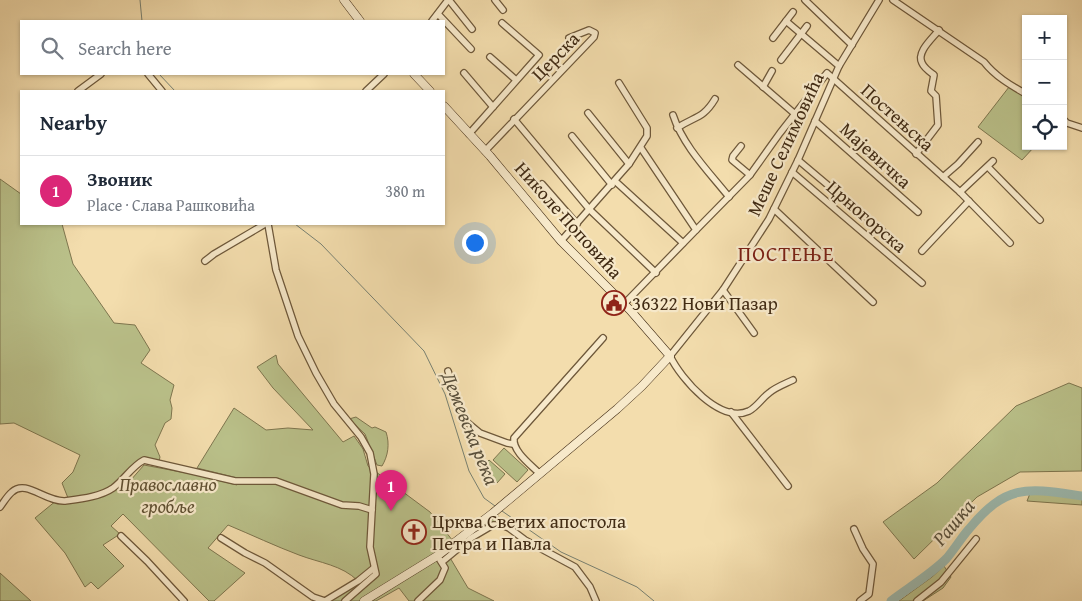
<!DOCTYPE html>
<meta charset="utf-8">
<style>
:root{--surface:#fff;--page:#f2f2f3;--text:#1f2937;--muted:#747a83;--line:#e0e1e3;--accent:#db2777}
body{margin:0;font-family:"Gentium Book Plus",serif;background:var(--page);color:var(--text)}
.controls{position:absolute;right:15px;top:15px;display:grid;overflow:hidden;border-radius:0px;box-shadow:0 1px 4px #0004}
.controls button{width:45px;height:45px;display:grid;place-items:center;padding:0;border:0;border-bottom:1px solid var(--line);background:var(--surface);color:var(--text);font:25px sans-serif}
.you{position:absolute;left:474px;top:242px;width:18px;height:18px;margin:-12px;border:4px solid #fff;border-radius:50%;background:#1a73e8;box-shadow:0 0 0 8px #1a73e833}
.badge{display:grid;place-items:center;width:32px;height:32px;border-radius:50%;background:var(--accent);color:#fff;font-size:16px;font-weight:700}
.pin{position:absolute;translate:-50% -41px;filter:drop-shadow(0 1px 2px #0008)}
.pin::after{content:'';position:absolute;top:26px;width:18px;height:15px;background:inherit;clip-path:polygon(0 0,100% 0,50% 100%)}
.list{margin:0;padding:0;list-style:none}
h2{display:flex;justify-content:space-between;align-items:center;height:65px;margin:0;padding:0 20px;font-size:21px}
h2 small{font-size:16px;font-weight:400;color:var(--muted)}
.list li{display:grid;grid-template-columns:32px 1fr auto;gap:15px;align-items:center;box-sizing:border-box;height:70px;padding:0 20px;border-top:1px solid var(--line)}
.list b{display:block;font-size:19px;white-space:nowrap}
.list p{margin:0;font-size:16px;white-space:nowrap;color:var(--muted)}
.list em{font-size:16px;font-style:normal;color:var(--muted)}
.icon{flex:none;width:28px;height:28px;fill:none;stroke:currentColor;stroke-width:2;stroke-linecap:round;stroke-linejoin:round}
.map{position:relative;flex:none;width:1082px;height:601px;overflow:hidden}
.search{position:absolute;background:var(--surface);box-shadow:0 1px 4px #0004;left:20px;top:20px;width:425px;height:55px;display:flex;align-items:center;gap:12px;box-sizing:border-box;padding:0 18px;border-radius:0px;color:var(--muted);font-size:19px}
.panel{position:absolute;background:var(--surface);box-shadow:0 1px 4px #0004;left:20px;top:90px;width:425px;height:135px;border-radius:0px}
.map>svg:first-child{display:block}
.green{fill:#bac18a;stroke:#7e764f}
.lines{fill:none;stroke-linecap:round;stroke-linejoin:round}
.stream{stroke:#788172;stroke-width:1}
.river{stroke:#9dbbb1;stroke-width:9}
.street-casing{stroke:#6e583a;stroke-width:8}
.secondary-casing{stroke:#412b14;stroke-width:9}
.street{stroke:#f7e9ca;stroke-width:5.5}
.secondary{stroke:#f7e9ca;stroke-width:8}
.labels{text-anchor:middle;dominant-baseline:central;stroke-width:4.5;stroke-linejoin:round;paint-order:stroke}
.street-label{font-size:19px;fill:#412b14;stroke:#f7e9ca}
.poi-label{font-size:19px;fill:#412b14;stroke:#f7e9ca;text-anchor:start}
.park-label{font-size:19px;font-style:italic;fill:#5f5032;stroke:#f7e9ca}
.water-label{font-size:20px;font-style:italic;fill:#584f3b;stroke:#f7e9ca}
.quarter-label{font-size:21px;letter-spacing:1px;fill:#7a1f14;stroke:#f7e9ca}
</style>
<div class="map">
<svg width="1082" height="601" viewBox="0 0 1082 601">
<rect width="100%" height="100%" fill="#f3ddad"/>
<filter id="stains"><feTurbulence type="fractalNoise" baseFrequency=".004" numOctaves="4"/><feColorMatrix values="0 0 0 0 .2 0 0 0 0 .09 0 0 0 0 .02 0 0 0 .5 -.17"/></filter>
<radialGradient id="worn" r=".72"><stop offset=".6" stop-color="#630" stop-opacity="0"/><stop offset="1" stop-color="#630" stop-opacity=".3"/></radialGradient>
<g class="green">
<path d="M1009,87L1026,96V146H1035L1022,160L978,127Z"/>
<path d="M0,179L21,194V224H62L73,264L114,323L135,325L150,350L141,363L174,385L170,400L172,408L171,419L165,423L155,445L160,457L159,461L148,458H141L111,487L99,493L68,498L62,483L73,472L80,455L14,423L0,424Z"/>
<path d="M276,355L278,364L343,442L354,436L363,449L368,466L430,512L453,541L499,516L493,525L449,556L468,588L494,601H409L399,588L376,601H325L358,581C342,565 320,563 299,555C275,546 252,535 228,525L208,548L245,573L214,601H209L123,514L111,526L120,534L103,545L124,566L98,589L91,582L85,587L65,553L35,518L57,500H69L112,488L123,489L144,465L197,475L237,485L241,479L197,468L234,408L266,430L288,428L313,430L273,388L257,367Z"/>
<path d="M1069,383L1082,388V471L1020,472L977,497L914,559L883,522L937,483L1016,406Z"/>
<path d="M356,417L372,428L375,427L386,432C390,444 388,456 382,466L377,465L365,434L349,419Z"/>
<path d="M504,448L528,470L517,482L493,460Z"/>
<path d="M489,460L505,474L497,483L481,468Z"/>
<path d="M1031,491H1047L1082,496V505L1027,501Z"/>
<path d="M944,566L951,577L943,588L923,601H899L932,577Z"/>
<path d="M0,573L31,601H0Z"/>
</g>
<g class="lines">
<g class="stream">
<path d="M140,0L142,21"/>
<path d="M159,74L175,91"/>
<path d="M295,224L321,244L424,351L445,394L469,471L484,498L495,506"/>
<path d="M502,511L561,552L637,587L654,601"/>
</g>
<path class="river" d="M891,601C908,588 931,574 946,559C954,550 961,538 969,529C1007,483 1027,488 1082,496"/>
<defs>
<g id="street">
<path d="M449,0L472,29"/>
<path d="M495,0L503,10"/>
<path d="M805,0L852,45"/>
<path d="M893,0L984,62C995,76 1010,85 1026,94"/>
<path d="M438,14L471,49"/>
<path d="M432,21L448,0"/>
<path d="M786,21L839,66"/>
<path d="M773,38L793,12"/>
<path d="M490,57L516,80"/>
<path d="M781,60L807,26"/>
<path d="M738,65L795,114"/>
<path d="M464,73L493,107"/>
<path d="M148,74L162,91"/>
<path d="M763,87L772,71"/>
<path d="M78,91L101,74"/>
<path d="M366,91L384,74"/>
<path d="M588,113L629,164"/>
<path d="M673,115C683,146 709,172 729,197"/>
<path d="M514,119L590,210L656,273"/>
<path d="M1063,119L1067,123L1082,128"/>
<path d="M815,121L918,212"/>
<path d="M677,128C695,116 703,119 715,99"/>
<path d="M469,134L539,55L502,23"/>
<path d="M572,136L612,185"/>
<path d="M741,146L733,156L732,160L750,175"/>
<path d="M485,151L594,37L595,33L589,30L569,38"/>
<path d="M916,154L938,125L936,96L931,91L934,75C930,72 924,68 922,63C916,52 933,38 939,30"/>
<path d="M798,160L893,240"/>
<path d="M988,167L1040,220"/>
<path d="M792,172L922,283"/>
<path d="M943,177L958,164L978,142"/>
<path d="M615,181L683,243"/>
<path d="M542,184L577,224"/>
<path d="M960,192L993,161"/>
<path d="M774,209L873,302"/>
<path d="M268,224L276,270L298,336L316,373L334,404L361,437L370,453L374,474L370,547L376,574L345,601"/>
<path d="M696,230L750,175L780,133L827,73L960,192L1010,243"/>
<path d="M561,241L629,164L647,136V128L619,83"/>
<path d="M922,251L969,201"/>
<path d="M205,261L214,254L265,224"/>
<path d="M723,290L754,333"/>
<path d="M624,304L696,230L641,148"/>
<path d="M448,371L462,413L468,423L480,433L507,443L513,444"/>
<path d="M793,380C785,384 776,387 769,393C762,398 757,407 749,411C720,424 681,379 670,356L723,290L769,219L798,160L839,66L879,0"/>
<path d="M731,412L788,486"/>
<path d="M540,474C531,465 512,451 514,438L603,338"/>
<path d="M0,507C4,502 7,496 12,492C26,479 45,502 65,501C80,499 100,497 113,488C124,480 132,466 144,460L235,481H276L342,505L359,506L372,510"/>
<path d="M854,529L863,549L873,564L869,594L860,601"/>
<path d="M121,536L147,561L184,601"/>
<path d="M221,538L245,553L265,563L313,597L325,601"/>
<path d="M442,562L471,538L493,525H502L509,528L525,540L575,567L590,587L596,601"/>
<path d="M325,601L358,581L374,568"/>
<path d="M418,601L440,580L445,568L440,560"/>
<path d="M917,601L941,582L976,539"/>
</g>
<g id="secondary">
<path d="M344,0L360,21"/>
<path d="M414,74L430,91"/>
<path d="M364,601L437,556L493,513L617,409L642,386L670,356L630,310L561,241L490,156L444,106"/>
</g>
</defs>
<use href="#street" class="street-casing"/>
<use href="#secondary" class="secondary-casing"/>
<use href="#street" class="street"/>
<use href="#secondary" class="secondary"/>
</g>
<defs>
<symbol id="civic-ring" viewBox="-11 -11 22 22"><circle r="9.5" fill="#f7e9ca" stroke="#8f2418" stroke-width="1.5"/><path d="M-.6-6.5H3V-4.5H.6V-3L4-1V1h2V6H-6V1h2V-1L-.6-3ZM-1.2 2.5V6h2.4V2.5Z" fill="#8f2418"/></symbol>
<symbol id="church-ring" viewBox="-11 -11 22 22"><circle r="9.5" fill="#f7e9ca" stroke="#8f2418" stroke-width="1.5"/><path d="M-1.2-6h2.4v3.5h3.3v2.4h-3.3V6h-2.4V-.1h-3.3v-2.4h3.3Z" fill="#8f2418"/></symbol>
</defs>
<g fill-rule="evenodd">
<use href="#civic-ring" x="600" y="289" width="28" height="28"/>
<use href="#church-ring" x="400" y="518" width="28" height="28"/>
</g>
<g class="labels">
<g class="street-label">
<text transform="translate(555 56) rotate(-46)">Церска</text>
<text transform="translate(898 117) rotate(42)">Постењска</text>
<text transform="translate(785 144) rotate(-65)">Меше Селимовића</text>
<text transform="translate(876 155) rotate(42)">Мајевичка</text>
<text transform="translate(867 216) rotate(41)">Црногорска</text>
<text transform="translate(569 220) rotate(48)">Николе Поповића</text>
</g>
<g class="poi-label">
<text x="632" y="303">36322 Нови Пазар</text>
<text x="432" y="521">Црква Светих апостола<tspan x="432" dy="22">Петра и Павла</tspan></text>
</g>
<g class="park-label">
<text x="168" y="484">Православно<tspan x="168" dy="22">гробље</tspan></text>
</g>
<g class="water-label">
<text transform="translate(471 428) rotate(68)">Дежевска река</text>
<text transform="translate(953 522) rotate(-50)">Рашка</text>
</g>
<g class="quarter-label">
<text x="786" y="253">ПОСТЕЊЕ</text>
</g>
</g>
<rect width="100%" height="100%" filter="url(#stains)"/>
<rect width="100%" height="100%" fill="url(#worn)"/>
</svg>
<div class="controls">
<button>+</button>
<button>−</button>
<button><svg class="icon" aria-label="locate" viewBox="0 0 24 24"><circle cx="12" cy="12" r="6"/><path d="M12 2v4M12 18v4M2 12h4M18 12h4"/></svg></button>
</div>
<div class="you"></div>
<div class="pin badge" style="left:391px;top:511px">1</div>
<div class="search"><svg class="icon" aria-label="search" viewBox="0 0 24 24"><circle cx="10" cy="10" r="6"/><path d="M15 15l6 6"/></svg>Search here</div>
<section class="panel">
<h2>Nearby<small></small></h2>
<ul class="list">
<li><span class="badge">1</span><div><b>Звоник</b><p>Place · Слава Рашковића</p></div><em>380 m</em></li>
</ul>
</section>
</div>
